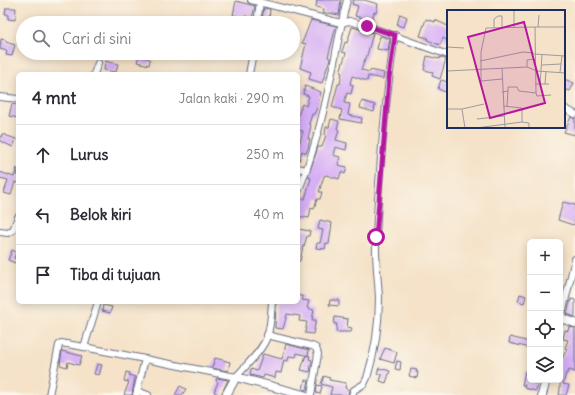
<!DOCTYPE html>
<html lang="id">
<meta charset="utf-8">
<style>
:root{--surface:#fff;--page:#f7f7f7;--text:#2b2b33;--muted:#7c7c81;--line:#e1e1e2}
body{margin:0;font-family:Delius,sans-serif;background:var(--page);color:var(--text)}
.controls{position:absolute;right:12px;bottom:12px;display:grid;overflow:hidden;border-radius:6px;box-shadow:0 2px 10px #0003}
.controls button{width:36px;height:36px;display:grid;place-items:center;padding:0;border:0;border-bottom:1px solid var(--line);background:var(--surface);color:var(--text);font:20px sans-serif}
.stop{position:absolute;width:12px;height:12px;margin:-9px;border:3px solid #b5179e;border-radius:50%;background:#fff}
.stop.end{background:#b5179e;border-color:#fff;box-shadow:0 1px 4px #0008}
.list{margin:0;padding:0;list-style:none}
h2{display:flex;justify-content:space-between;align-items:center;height:52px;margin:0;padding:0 16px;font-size:17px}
h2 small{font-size:13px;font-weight:400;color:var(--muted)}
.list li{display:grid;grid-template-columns:26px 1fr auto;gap:12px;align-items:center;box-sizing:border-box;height:60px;padding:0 16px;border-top:1px solid var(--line)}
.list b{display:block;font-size:15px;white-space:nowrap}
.list em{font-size:13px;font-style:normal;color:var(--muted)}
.icon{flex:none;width:22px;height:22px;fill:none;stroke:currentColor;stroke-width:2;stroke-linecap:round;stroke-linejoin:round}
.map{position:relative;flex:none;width:575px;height:395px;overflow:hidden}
.search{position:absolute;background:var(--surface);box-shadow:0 2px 10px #0003;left:16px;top:16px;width:284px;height:44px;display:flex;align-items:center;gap:10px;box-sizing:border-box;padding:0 14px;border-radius:22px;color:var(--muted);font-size:15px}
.panel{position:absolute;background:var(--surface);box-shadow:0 2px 10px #0003;left:16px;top:72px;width:284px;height:232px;border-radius:6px}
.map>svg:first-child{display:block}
.building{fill:#d7aff5}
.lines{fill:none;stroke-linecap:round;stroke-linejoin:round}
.minor-casing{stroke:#676e83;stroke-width:8}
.tertiary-casing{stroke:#676e83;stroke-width:10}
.minor{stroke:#fff;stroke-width:6}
.tertiary{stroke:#fff;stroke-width:8}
.route{stroke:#b5179e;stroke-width:5}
.inset-road{fill:none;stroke:#9e9a9e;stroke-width:1}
.view{fill:#b5179e;fill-opacity:0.15;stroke:#b5179e;stroke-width:2}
.inset-edge{fill:none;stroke:#1b2f5e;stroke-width:2}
</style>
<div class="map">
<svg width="575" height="395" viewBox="0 0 575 395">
<rect width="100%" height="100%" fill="#fbf7ec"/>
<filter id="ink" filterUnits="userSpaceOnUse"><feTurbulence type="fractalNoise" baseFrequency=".025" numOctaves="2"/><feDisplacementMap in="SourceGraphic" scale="8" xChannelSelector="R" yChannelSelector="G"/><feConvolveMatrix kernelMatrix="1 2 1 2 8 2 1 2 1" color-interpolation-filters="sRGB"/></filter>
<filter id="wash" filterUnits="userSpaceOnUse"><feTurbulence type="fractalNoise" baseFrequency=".012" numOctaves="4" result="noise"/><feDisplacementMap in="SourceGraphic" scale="16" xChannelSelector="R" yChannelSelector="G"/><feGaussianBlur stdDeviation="0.9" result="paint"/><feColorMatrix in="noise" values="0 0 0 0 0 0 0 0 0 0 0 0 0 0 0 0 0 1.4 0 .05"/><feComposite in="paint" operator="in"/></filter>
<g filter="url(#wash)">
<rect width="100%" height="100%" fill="#f5e2c8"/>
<g id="blocks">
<g class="building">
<path d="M317,0H341L339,15L328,13L327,14L323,13L324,9L316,7Z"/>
<path d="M353,0H364L378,4L376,13L374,12L372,20L355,16L358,6L352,4Z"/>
<path d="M236,1L255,6L252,18L245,16L244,18L233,15Z"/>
<path d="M6,8H16L15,20L8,19V14H5Z"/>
<path d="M264,8L270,9L269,20L262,19Z"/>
<path d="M400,14L407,17L404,27L397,25Z"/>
<path d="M426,19L435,22V20L448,26V41L443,38L440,45L427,40L428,38L420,36Z"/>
<path d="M311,20L336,26L328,57L330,58V59L322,83L309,79L311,72L300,68L306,44L302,43Z"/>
<path d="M352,27L373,33L366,59H365L361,70L370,72V70L384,73L383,79L368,76L367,81L352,76L350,84L353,85L351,94L347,93L344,103L350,104L348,115L362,118L361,123L340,119L342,110L332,107L338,84H340L342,73L340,72L346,53L342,52L345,42L347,43Z"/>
<path d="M380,36L390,39L388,51L377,49Z"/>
<path d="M1,39L6,40V42L15,45L12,56L6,55L7,51L0,49Z"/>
<path d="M271,53H284L287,54L285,58L271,54Z"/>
<path d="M139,56L150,59L149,65L137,62Z"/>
<path d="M427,56L439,59L440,57L446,59L440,79L432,76L433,72L424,70Z"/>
<path d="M105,61L118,64L116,72L104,70Z"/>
<path d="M564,79L574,83L570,91L564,89Z"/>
<path d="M441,80L448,82L445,92L438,89Z"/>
<path d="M305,86L321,92L317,108L314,114H312L309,124L311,125L308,139H310L308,148L306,153L302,151L299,161L298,148L303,131L298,130V116L302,104L306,106L309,96L303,94Z"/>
<path d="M362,101L375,105L374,112L360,108Z"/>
<path d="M12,104L18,105V118L9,116Z"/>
<path d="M571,117L575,119V135L564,132Z"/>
<path d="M331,119L339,121L337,129L339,130L336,140L347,143L346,150L335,147L333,155L340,157L338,165L347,167L345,174L341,172L339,179L326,175L325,176H324L319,192H322L320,199H317L314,209L311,208L309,218L298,216L299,203H298V198L305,199L311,178L308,177L318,147H322L326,135L325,134L326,127H329Z"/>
<path d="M2,134L16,139L13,147L0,141Z"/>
<path d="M17,168L18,183L15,182L11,195L4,193L8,180L0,178V172L14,177Z"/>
<path d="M563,202L575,205V223L573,225L558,220Z"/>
<path d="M320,220L332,223L329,244L326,243L325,249L316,248L317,243H320L323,230L318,229Z"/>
<path d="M298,229L310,231L309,236H307L304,246H303L300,261H298Z"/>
<path d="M12,250L16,252L14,258L17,259L15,263L8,260Z"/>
<path d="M520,294L526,296L524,303L518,301Z"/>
<path d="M298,295L303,297L302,300L309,301L307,308L314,310L312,320H316L313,334L305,333L307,322L299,321L300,316L287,314L283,329L275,328L276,308L278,302H298Z"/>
<path d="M571,299L575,300V317L567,314Z"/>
<path d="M330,300H339V306L329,305Z"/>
<path d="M103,305L112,307L110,313L102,311Z"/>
<path d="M335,317L348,319L347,327L352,328L351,332H336L337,324H334Z"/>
<path d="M569,327L575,328V372L569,370L568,373H566L563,384L569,385L566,395H559L560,390V360L561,356L563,357L567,349L565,348L568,340L563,339L565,330L568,331Z"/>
<path d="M510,337L530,342V348L509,343Z"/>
<path d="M286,344L309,350L308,356L297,353L296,357L289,356L288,361L284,360L281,373L276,372L275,378L264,375L263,378L250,375L251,369L257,371L263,354L282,359Z"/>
<path d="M385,348L397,352L394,363L380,359Z"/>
<path d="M62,351L82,356L79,365L68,362L67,367L60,365Z"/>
<path d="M306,355L310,356L309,359L312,360L310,372L301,370Z"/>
<path d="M215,358L230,362L228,371L212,368Z"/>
<path d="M397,361L401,362L400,370L395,369Z"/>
<path d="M97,364L102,365L99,375L94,374Z"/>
<path d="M379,368L390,371L386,383L380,381L382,375L377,374Z"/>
<path d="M411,369L417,370L416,372H418L417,378L409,376Z"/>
<path d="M525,371L530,372V380H534L533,383L538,384L536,391L524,388L525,385H522Z"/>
<path d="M126,372L130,373L129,375L135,377L132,395H124L129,382L124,381Z"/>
<path d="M324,376L330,378L329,380L346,383L345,388L349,390L348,395H330L332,387L321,384Z"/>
<path d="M217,378L228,380L221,395L214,392L218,382L216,381Z"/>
<path d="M305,380L309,381L307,390L303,389Z"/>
<path d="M317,385L322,386L320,394L316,393Z"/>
<path d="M180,386L186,389L182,395H175Z"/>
</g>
</g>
</g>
<g filter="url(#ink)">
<use href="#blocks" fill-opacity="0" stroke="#676e83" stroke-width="1"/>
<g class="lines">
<defs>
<g id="minor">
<path d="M251,0L341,23L349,21L367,26L448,55"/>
<path d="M257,23L260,2"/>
<path d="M94,74L98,63"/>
<path d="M249,74L253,53"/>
<path d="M0,97L18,99"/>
<path d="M564,108L575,114"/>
<path d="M298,168L306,170"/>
<path d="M298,192C314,153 324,112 332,72C337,48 341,24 347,0"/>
<path d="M0,232L8,233L13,230L18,217"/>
<path d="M98,302L84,347L236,377C247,364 261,352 267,337C271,326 271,313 272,302"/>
<path d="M561,318L575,259"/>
<path d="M267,335L312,346L316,348L318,354L311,395"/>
<path d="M137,391L148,395"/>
<path d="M49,395L59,345L61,343L84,347"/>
<path d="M136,395L145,359"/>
<path d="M352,395L354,390L364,384L367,378C375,352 379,325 379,298C378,277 375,258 376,237C379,170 385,102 395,35"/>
</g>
<g id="tertiary">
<path d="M560,321L561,318L575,323"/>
<path d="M226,395L236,377L304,395"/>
<path d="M542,395L546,380"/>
</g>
</defs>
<use href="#minor" class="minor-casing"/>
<use href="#tertiary" class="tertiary-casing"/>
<use href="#minor" class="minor"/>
<use href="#tertiary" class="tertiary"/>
</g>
</g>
<g class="lines" filter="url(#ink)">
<path class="route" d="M367,26L395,35L389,78L376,237"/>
</g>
<g transform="translate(447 10)">
<rect width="118" height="118" fill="#f5e2c8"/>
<path class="inset-road" d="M67,17V0M88,17H118M91,17L92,5M47,18V9L51,6H55V17M0,37L17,38M87,44L118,46M33,51L76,42L87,43M95,55L114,54M80,57V50L87,49M55,58L58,118M0,61L80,57L90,61L118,63M94,61L95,44M113,62L115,46M34,71L55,69M34,74V42L39,18L88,17L89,83L72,81L70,77H61V81L55,82M88,74H102M93,74L94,61M98,74L99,61M89,83L90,86L104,85M56,96L75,98V112L82,113V118M60,96L61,81M0,99H15L37,94M15,99L18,118M30,109L57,106M29,118L75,112"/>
<path class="view" d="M77,12L98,93L43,108L21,27Z"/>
<rect width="118" height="118" class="inset-edge"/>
</g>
</svg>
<div class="controls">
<button>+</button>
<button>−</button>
<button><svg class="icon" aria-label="locate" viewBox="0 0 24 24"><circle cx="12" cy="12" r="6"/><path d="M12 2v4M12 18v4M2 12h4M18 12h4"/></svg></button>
<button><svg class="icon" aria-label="layers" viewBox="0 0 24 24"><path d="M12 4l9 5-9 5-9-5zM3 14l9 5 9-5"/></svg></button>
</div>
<div class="stop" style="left:376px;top:237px"></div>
<div class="stop end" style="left:367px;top:26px"></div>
<div class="search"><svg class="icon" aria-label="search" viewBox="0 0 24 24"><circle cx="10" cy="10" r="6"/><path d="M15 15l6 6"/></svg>Cari di sini</div>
<section class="panel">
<h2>4 mnt<small>Jalan kaki · 290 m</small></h2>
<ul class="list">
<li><svg class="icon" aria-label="ahead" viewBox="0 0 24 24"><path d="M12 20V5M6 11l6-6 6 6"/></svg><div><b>Lurus</b></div><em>250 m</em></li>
<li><svg class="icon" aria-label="left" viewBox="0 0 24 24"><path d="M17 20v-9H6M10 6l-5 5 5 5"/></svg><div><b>Belok kiri</b></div><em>40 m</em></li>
<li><svg class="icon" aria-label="arrive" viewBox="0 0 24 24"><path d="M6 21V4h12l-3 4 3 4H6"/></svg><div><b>Tiba di tujuan</b></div></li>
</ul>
</section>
</div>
